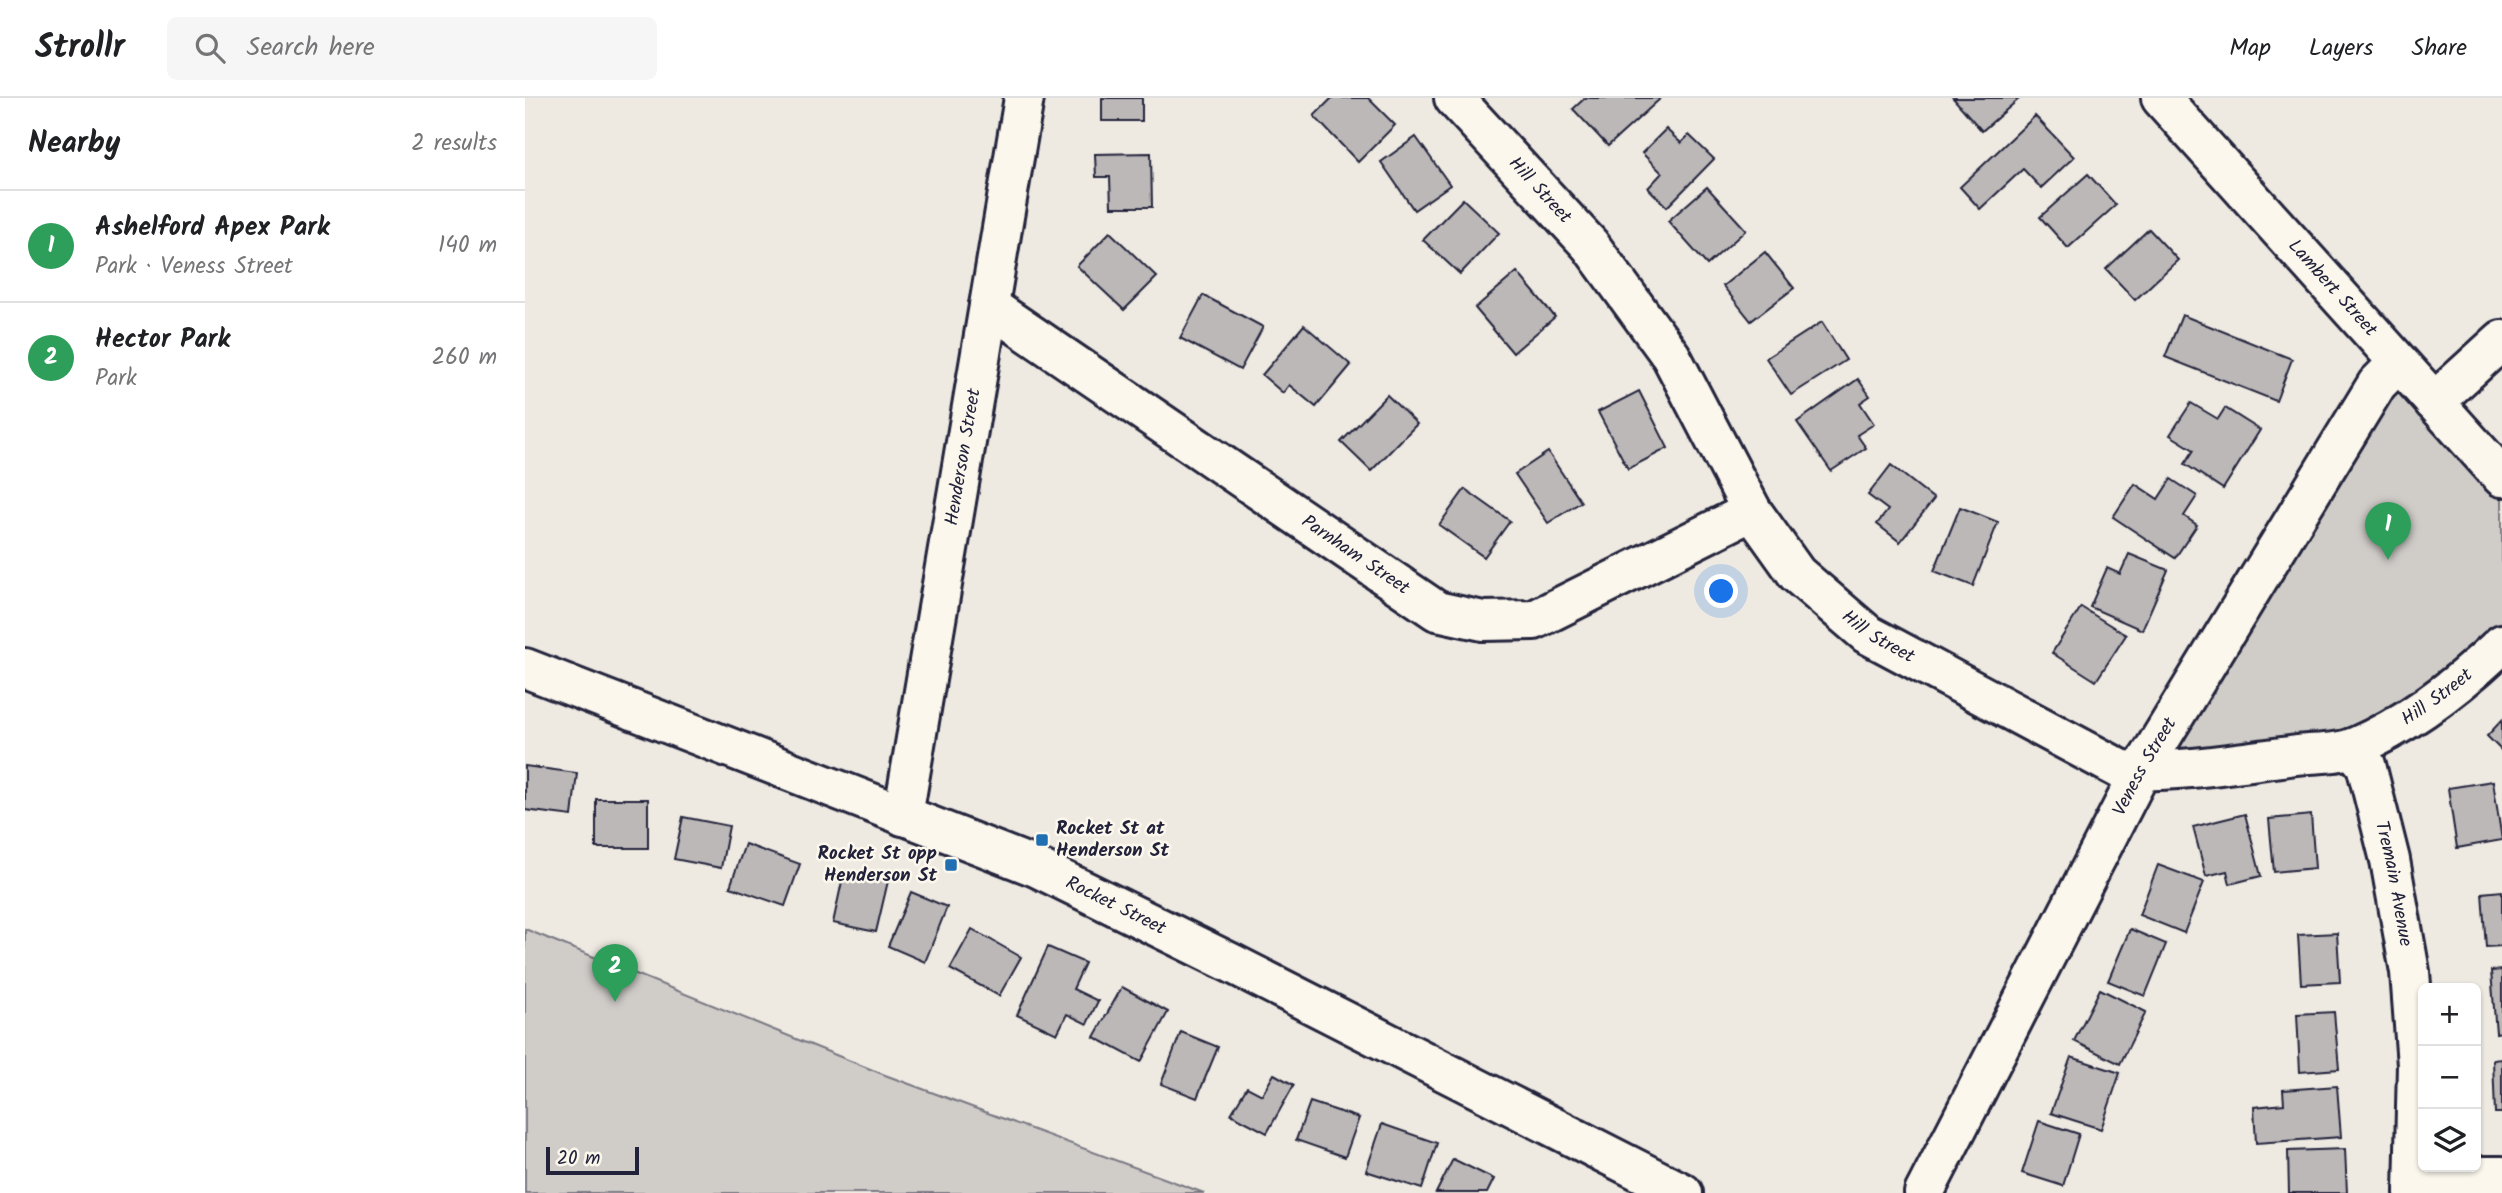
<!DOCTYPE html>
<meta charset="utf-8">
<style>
:root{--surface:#fff;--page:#f6f6f6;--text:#202124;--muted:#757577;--line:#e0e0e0;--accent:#d93025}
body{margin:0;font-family:Kalam,sans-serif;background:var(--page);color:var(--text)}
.controls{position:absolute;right:21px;bottom:21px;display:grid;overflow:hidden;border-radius:10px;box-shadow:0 2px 5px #0004}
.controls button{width:63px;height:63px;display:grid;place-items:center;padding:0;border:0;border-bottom:2px solid var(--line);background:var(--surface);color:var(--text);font:35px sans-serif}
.scale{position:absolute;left:21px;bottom:18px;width:93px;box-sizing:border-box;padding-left:7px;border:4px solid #22223b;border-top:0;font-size:19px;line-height:24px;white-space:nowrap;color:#22223b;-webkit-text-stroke:5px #fbf7ec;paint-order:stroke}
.you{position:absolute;left:1197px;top:494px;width:24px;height:24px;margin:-18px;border:5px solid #fff;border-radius:50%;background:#1a73e8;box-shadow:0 0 0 10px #1a73e833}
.badge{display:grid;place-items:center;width:46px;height:46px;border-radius:50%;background:var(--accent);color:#fff;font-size:23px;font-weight:700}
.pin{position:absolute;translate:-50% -58px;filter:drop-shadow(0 2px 4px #0008)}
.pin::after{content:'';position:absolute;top:37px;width:24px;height:21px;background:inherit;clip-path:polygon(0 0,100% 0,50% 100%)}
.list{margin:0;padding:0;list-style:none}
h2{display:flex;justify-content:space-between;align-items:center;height:91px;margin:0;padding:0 28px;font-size:30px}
h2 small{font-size:23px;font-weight:400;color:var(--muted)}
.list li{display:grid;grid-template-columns:46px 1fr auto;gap:21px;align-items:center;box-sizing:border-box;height:112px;padding:0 28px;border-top:2px solid var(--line)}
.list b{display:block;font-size:26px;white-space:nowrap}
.list p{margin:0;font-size:23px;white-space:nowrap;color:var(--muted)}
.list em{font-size:23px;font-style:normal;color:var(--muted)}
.icon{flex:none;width:38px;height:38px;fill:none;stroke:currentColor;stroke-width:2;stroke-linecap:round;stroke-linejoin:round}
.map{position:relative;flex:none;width:1977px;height:1095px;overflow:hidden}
header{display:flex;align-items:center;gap:42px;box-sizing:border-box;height:98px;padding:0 35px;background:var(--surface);border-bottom:2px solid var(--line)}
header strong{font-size:33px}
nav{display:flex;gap:38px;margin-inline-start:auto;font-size:24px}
.search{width:490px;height:63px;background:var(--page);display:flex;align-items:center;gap:18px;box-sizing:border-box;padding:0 24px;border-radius:10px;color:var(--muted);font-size:26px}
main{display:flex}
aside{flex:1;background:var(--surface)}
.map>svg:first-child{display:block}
.green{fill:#d0cdc9;stroke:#797882;stroke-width:2}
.building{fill:#bcb8b8;stroke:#22223b;stroke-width:2}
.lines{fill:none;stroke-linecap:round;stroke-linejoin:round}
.minor-casing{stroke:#22223b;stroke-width:44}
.major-casing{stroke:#22223b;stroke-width:44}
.minor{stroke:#fbf7ec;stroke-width:38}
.major{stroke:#fbf7ec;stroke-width:38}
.poi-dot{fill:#1f6fb2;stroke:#fbf7ec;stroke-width:2.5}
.labels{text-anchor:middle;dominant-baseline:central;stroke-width:5;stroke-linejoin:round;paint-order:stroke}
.street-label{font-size:19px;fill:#22223b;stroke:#fbf7ec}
.poi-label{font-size:19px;font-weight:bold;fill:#22223b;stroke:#fbf7ec;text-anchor:start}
</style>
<header>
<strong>Strollr</strong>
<div class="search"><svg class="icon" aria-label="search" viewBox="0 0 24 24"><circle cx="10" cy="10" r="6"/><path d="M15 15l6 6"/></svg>Search here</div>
<nav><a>Map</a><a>Layers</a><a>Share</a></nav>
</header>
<main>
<aside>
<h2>Nearby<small>2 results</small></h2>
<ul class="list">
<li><span class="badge" style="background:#2e9e5b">1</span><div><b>Ashelford Apex Park</b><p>Park · Veness Street</p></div><em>140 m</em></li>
<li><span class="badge" style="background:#2e9e5b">2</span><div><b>Hector Park</b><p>Park</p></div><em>260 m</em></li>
</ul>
</aside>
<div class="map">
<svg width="1977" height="1095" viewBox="0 0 1977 1095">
<rect width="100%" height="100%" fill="#eeeae2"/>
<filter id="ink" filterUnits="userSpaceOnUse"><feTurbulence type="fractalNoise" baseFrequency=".0143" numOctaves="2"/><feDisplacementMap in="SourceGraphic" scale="14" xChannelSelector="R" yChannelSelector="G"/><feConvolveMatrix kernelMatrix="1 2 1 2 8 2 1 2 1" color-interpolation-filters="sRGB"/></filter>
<g filter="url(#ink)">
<g class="green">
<path d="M1873,265L1977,379V546L1879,623L1616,673Z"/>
<path d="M0,831L360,977L679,1095H0Z"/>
</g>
<g class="building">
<rect x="577" y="0" width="40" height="23"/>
<path d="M807,0H843L870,27L833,64L789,18Z"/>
<path d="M1060,0H1136L1083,48L1048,11Z"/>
<path d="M1428,0H1495L1457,33Z"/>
<path d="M1510,18L1549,59L1516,90L1498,71L1455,111L1435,89Z"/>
<path d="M1141,31L1156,45L1164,37L1189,61L1142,109L1123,90L1137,75L1117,55Z"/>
<path d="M891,39L925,87L889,112L856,64Z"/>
<path d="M626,55L627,109H586L585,79H571L570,56Z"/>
<path d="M1563,76L1591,107L1543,150L1515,119Z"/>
<path d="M1182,89L1221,132L1182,167L1143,123Z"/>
<path d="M938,101L974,135L935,176L898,142Z"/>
<path d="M1624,131L1653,162L1610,202L1581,171Z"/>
<path d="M585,134L632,179L599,212L552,168Z"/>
<path d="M1240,154L1269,190L1226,223L1198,188Z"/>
<path d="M992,174L1030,219L988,255L950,210Z"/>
<path d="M678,197L738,229L715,272L655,240Z"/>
<path d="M1657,217L1767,261L1751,303L1640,259Z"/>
<path d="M1297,224L1321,262L1266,297L1241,260Z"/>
<path d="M779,227L826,267L791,309L764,287L758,295L737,277Z"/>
<path d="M1333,281L1345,298L1335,305L1349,326L1332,337L1341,350L1306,373L1272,324Z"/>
<path d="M1114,293L1143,350L1103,371L1073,314Z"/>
<path d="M862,297L892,326L846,373L816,344Z"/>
<path d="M1666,305L1693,321L1700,310L1735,332L1698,391L1660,366L1669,352L1645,337Z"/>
<path d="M1023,354L1056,404L1023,425L990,376Z"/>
<path d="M1366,367L1409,401L1375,444L1352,426L1363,412L1343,397Z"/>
<path d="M1646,381L1672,398L1659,418L1672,427L1650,460L1588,419L1610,386L1633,401Z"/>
<path d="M940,391L985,423L959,459L914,427Z"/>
<path d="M1435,409L1473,424L1448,488L1409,473Z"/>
<path d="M1604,456L1643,472L1617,532L1565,509L1582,470L1595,476Z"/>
<path d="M1556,509L1601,537L1571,583L1527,555Z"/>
<path d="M1977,622V653L1962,638Z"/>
<path d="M0,668L52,675L47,718L0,712Z"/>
<path d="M1968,683L1977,742L1932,750L1923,690Z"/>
<rect x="71" y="701" width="52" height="49"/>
<path d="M1720,716L1736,778L1705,786L1702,773L1681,778L1668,729Z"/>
<path d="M1786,717L1790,770L1749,774L1744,721Z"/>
<path d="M158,719L204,728L196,770L149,761Z"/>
<path d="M220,746L275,766L260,808L205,789Z"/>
<path d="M1633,767L1679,784L1659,835L1614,817Z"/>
<path d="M319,774L363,783L351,834L308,825Z"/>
<path d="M1977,793V848L1961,849L1957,795Z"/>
<path d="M386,794L422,809L400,864L363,848Z"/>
<path d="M447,831L496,859L474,898L425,871Z"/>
<path d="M1605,831L1641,846L1620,898L1583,883Z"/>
<path d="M1812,835L1815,884L1776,886L1773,837Z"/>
<path d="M523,849L560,865L548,891L573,903L562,926L542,916L532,936L492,917Z"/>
<path d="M1977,872V934L1971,935L1966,873Z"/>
<path d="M597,889L643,914L616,964L569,939Z"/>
<path d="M1575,891L1621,914L1595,966L1549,943Z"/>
<path d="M1809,914L1814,971L1775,974L1772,916Z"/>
<path d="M656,934L693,949L672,1000L636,986Z"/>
<path d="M1546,959L1595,975L1576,1031L1526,1015Z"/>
<path d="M1977,961V1015H1970L1968,962Z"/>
<path d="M749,976L769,987L742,1035L706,1016L722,989L737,997Z"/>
<path d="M1812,988L1816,1039L1731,1045L1729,1009L1759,1006L1758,992Z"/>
<path d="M785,1004L834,1020L820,1059L771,1042Z"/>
<path d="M1514,1023L1554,1036L1538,1088L1497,1075Z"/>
<path d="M857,1026L912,1045L897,1091L841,1073Z"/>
<path d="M1820,1051L1822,1095H1764L1763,1053Z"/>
<path d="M928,1061L969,1081L962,1095H911Z"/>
</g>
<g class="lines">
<defs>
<g id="minor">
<path id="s1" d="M929,0L1065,147L1146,258L1227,413L1272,476L1342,536L1597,672C1655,675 1714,664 1772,657C1790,655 1813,656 1830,649C1884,626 1935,586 1977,546"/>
<path id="s2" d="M464,208L912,513L958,523L1009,522L1227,413"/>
<path d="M1909,304L1977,242"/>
<path id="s3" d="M0,570L511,769L708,866L1158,1095"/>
<path id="s4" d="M1827,650L1841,667L1865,762L1885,874L1892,967L1889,1095"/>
<path id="s5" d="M378,718L499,0"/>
<path d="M1891,1078H1977"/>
<path id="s6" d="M1399,1095L1616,673L1852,286L1873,265"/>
</g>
<g id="major">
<path id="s7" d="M1636,0L1977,379"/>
</g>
</defs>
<use href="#minor" class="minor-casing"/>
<use href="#major" class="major-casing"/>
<use href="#minor" class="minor"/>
<use href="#major" class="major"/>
</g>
</g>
<g class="poi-dot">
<rect x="510" y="735" width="14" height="14" rx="3.5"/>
<rect x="419" y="760" width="14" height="14" rx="3.5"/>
</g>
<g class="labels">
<g class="street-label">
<text stroke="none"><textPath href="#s1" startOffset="126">Hill Street</textPath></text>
<text stroke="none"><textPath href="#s7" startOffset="256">Lambert Street</textPath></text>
<text stroke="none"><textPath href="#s5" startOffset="364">Henderson Street</textPath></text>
<text stroke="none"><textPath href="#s2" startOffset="443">Parnham Street</textPath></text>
<text stroke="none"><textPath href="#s1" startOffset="693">Hill Street</textPath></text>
<text stroke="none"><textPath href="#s1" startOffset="1302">Hill Street</textPath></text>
<text stroke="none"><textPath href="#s6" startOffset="480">Veness Street</textPath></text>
<text stroke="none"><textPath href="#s4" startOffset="144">Tremain Avenue</textPath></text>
<text stroke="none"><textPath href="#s3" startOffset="637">Rocket Street</textPath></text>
</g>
<g class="poi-label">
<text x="531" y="731">Rocket St at<tspan x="531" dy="22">Henderson St</tspan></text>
<text x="412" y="756" text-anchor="end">Rocket St opp<tspan x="412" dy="22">Henderson St</tspan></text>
</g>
</g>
</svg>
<div class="controls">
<button>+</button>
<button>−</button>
<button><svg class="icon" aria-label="layers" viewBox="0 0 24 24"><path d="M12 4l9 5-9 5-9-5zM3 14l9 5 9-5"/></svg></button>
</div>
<div class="scale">20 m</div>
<div class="you"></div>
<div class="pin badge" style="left:1863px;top:462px;background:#2e9e5b">1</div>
<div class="pin badge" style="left:90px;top:904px;background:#2e9e5b">2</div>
</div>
</main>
